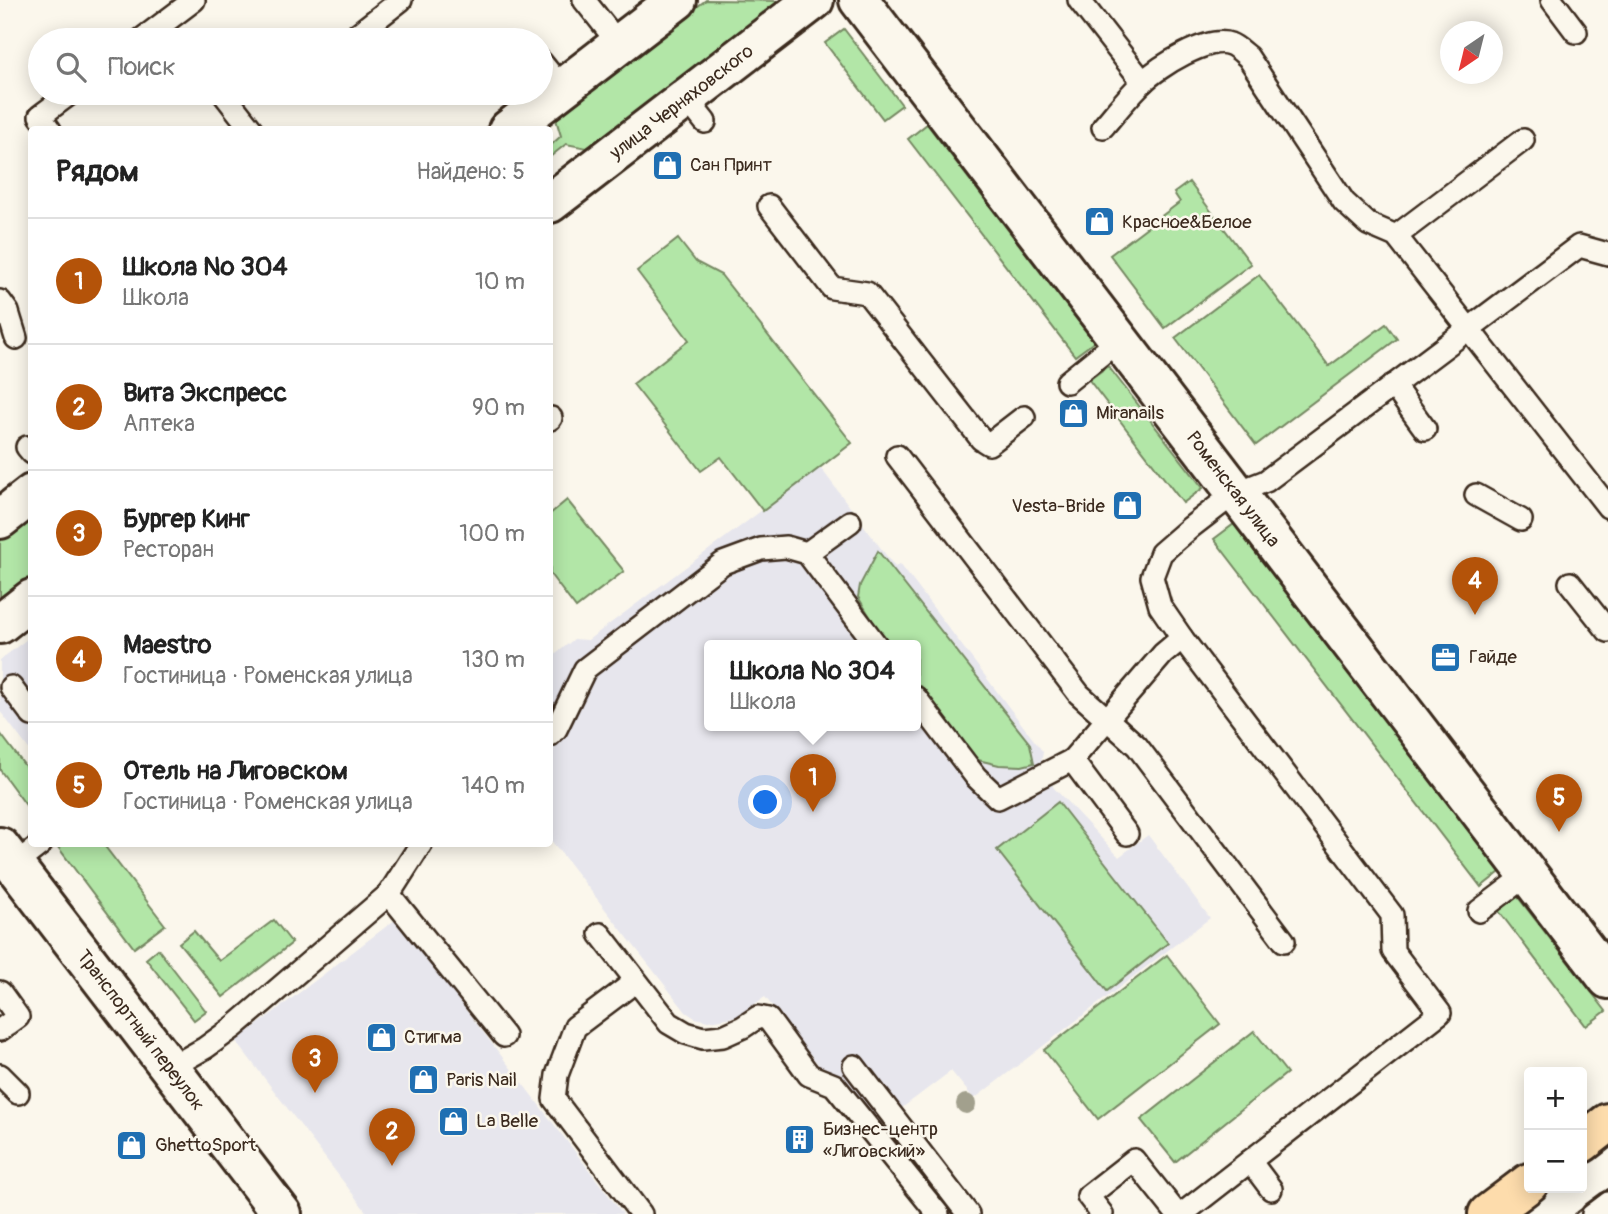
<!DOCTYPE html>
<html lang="ru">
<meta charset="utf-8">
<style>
:root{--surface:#fff;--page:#f6f6f6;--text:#222;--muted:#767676;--line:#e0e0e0;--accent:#b45309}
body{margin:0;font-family:Pangolin,sans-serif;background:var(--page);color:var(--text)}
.controls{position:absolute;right:21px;bottom:21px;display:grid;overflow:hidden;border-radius:7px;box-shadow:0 4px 18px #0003}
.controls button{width:63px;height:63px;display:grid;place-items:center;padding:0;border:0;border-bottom:2px solid var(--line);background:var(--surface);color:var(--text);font:35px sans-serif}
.compass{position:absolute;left:1440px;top:21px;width:63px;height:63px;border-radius:50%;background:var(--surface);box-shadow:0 4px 18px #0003;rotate:215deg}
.you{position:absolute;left:766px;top:803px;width:24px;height:24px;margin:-18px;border:5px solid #fff;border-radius:50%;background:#1a73e8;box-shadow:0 0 0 10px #1a73e833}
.badge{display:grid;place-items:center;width:46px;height:46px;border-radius:50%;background:var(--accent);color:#fff;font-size:23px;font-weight:700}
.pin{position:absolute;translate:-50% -58px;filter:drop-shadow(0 2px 4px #0008)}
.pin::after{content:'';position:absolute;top:37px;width:24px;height:21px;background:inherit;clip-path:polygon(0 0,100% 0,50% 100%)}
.popup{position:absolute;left:704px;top:640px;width:217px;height:91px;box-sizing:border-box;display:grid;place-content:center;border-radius:7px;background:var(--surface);filter:drop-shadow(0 2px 5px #0005);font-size:23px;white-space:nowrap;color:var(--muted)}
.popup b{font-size:26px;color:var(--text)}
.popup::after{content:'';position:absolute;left:50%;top:100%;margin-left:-14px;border:14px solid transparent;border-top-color:var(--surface)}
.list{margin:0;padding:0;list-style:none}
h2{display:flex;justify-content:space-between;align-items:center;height:91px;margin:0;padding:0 28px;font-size:30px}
h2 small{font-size:23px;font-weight:400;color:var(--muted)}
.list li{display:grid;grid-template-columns:46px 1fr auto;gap:21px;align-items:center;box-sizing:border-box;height:126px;padding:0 28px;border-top:2px solid var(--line)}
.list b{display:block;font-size:26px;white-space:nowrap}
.list p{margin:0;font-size:23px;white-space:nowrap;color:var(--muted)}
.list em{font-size:23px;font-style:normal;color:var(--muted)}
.icon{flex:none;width:38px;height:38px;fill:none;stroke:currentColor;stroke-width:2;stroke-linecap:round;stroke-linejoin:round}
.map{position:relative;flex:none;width:1608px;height:1214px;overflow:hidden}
.search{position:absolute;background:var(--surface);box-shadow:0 4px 18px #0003;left:28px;top:28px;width:525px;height:77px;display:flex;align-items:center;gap:18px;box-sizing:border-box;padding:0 24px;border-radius:38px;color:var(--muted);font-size:26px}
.panel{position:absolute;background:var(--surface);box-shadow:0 4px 18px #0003;left:28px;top:126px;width:525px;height:721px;border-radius:7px}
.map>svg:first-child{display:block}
.built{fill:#e7e6ed;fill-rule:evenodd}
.green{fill:#b2e6a7;stroke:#768862;stroke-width:2}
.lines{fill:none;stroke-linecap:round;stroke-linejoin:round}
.service-casing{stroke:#3b2a1e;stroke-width:26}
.tertiary-casing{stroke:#3b2a1e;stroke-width:44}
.primary-casing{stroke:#3b2a1e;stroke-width:44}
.service{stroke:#fbf7ec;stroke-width:21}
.tertiary{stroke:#fbf7ec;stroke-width:38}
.primary{stroke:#fddcac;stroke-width:38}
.tram{stroke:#3b2a1e;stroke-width:2}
.tree{fill:#a2a08d}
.labels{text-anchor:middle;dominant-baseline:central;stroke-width:5;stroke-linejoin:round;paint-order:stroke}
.street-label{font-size:19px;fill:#3b2a1e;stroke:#fbf7ec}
.poi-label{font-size:19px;fill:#3b2a1e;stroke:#fbf7ec;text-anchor:start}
</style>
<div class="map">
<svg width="1608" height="1214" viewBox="0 0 1608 1214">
<rect width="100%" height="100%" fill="#fbf7ec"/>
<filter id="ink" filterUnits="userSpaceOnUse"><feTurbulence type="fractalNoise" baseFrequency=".0143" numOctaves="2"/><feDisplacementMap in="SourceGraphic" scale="14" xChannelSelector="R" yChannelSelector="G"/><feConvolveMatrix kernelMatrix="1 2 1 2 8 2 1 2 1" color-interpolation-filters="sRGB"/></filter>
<g filter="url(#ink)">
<g class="built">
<path d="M820,467L895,567L900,564L1043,752L1041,764L1054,788L1119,857L1148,835L1210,918L974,1099L951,1071L878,1126L838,1075L821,1068L765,997L737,1016L722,1019L708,1021L695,1018L686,1012L550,839V659L574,639L588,640ZM710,646H916V726H710Z"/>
<path d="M31,636V752L0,711V660Z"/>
<path d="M396,919L623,1214H368L236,1041Z"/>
</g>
<g class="green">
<path d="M706,0L783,1L587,148L566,144L550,157V146L561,136L555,116Z"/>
<path d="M844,29L902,105L883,119L825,43Z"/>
<path d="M927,124L1094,342L1075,356L908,139Z"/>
<path d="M1189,182L1251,264L1165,328L1110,255L1180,202L1174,193Z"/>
<path d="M678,239L696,262L721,275L852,443L763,511L721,457L701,471L633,384L689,340L637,271Z"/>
<path d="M1259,275L1329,366L1386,324L1397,339L1256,445L1175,338Z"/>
<path d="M1108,366L1203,488L1183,503L1089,380Z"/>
<path d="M567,500L624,571L576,608L550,574V514Z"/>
<path d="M31,517V578L0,602V540Z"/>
<path d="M1234,524L1500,872L1481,887L1214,539Z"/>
<path d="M878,551L1030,744L1034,763L1022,766L999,765L978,760L961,749L916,689V646H888L858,597L860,585Z"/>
<path d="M0,733L31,774V812L0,770Z"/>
<path d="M1058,802L1168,943L1107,991L997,850Z"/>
<path d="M63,844H103L165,925L134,948L58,847Z"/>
<path d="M1517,896L1606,1011L1586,1026L1498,910Z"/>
<path d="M274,920L292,943L223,997L179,943L194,931L219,961Z"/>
<path d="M158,949L206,1011L194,1020L146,959Z"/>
<path d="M1167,955L1220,1024L1098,1119L1044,1050Z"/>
<path d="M1254,1031L1287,1073L1175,1162L1141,1120Z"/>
</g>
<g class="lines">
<defs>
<g id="service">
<path d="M584,0L619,44"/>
<path d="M1079,0L1143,82"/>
<path d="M1552,0L1576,32"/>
<path d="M141,40L194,0"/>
<path d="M350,40L401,0"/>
<path d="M541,62L562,88"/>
<path d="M223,93L252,130"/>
<path d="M686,98L705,122"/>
<path d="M1103,127C1116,112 1128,96 1143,82C1158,67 1209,35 1230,44C1236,46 1243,53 1248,57L1344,202L1368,224L1396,236L1608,507"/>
<path d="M50,130L40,116L71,93"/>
<path d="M769,206L832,288L867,293L981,439L989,444L1024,417"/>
<path d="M1396,236L1523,140"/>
<path d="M0,301L8,312L16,338"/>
<path d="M1067,382L1119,340"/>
<path d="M1393,385L1425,429"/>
<path d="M550,419L551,418"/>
<path d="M27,447L32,453"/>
<path d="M897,456L1079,694L1137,746L1284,941"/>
<path d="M1476,495L1521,520"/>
<path d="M807,553L850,522"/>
<path d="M1570,583L1608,631"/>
<path d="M11,687L32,715"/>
<path d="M916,698L976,777L998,798L1072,760"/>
<path d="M550,735L556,729L585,669L723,563L761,549L786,547L807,553L877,646"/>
<path d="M1127,834L1072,760L1163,654L1182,638"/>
<path d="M14,865L41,844"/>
<path d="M389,894L504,1036"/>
<path d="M1479,911L1528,874"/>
<path d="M600,934L669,1023L686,1033L703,1038L723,1036L743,1027L758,1017L768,1019L809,1075L834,1085L938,1214"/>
<path d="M636,981L575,1027L557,1075L554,1099L641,1214"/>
<path d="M0,992L18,1017L0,1030"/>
<path d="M854,1066L968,1214"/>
<path d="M170,1068L205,1048L234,1027L389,894L421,844"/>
<path d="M0,1075L18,1093"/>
<path d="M1250,1161L1271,1189"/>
<path d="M1102,1214L1088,1196L1134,1160L1177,1214"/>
<path d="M1182,1214L1440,1013L1393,951L1392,915L1182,638L1160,606L1152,577L1161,553L1191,527L1235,493L1266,481L1579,246L1608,254"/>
<path d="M1593,1214L1608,1203"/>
</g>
<g id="tertiary">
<path id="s1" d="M859,0L1608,979"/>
<path d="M508,130L677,0"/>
<path id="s2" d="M550,203L814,0"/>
<path d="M0,519L32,494"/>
<path d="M0,624L32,599"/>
<path id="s3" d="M0,847L282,1214"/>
</g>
<g id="primary">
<path d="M1582,1143L1608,1123"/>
<path d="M1488,1214L1529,1183"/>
</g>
</defs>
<use href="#service" class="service-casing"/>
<use href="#tertiary" class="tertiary-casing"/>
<use href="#primary" class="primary-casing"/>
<use href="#service" class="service"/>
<use href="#tertiary" class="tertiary"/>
<use href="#primary" class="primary"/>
<path class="tram" d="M1575,1214L1608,1189"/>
</g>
<circle class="tree" cx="966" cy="1104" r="10"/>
</g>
<defs>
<symbol id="shop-square" viewBox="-11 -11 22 22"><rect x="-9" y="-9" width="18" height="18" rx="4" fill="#1f6fb2" stroke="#fbf7ec"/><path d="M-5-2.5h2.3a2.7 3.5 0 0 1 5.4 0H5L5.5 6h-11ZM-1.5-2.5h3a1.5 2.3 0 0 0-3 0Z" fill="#fff"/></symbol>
<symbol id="office-square" viewBox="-11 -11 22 22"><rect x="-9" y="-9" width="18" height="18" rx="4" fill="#1f6fb2" stroke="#fbf7ec"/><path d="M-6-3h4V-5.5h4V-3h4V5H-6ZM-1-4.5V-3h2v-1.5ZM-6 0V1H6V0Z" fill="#fff"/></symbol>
<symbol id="building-square" viewBox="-11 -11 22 22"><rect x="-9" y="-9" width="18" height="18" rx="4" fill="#1f6fb2" stroke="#fbf7ec"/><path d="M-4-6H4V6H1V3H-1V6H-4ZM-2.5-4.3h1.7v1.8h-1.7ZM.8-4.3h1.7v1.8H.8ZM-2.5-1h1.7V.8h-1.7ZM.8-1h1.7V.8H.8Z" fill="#fff"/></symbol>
</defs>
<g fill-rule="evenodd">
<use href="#shop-square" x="650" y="148" width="35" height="35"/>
<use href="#shop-square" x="1082" y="204" width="35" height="35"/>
<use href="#shop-square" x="1056" y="396" width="35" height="35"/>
<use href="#shop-square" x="1110" y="488" width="35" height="35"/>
<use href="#office-square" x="1428" y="640" width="35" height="35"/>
<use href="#shop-square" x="364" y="1020" width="35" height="35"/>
<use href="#shop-square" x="406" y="1062" width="35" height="35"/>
<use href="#shop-square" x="436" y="1104" width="35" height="35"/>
<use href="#building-square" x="782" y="1122" width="35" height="35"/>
<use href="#shop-square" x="114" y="1128" width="35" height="35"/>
</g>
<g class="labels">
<g class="street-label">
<text stroke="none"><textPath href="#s2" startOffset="166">улица Черняховского</textPath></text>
<text stroke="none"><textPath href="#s1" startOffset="616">Роменская улица</textPath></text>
<text stroke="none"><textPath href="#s3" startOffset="231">Транспортный переулок</textPath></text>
</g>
<g class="poi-label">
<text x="690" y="165">Сан Принт</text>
<text x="1122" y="222">Красное&amp;Белое</text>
<text x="1096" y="413">Miranails</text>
<text x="1105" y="506" text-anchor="end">Vesta-Bride</text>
<text x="1469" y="657">Гайде</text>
<text x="404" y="1037">Стигма</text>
<text x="446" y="1080">Paris Nail</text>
<text x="476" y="1121">La Belle</text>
<text x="823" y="1129">Бизнес-центр<tspan x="823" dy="22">«Лиговский»</tspan></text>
<text x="155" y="1145">GhettoSport</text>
</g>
</g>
</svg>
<div class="controls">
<button>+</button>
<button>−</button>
</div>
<svg class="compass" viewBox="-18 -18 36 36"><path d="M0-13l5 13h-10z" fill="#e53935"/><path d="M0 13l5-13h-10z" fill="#767676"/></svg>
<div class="you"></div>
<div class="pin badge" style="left:813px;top:812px">1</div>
<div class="popup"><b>Школа № 304</b>Школа</div>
<div class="pin badge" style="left:392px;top:1166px">2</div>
<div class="pin badge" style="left:315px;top:1093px">3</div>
<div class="pin badge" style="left:1475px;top:615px">4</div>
<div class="pin badge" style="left:1559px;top:832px">5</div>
<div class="search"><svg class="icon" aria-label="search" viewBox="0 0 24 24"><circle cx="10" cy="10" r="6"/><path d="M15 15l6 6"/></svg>Поиск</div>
<section class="panel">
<h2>Рядом<small>Найдено: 5</small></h2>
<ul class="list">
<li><span class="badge">1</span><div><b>Школа № 304</b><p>Школа</p></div><em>10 m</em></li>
<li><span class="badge">2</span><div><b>Вита Экспресс</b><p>Аптека</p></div><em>90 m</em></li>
<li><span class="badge">3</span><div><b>Бургер Кинг</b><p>Ресторан</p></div><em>100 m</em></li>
<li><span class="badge">4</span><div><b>Maestro</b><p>Гостиница · Роменская улица</p></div><em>130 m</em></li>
<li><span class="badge">5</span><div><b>Отель на Лиговском</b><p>Гостиница · Роменская улица</p></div><em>140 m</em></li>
</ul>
</section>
</div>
